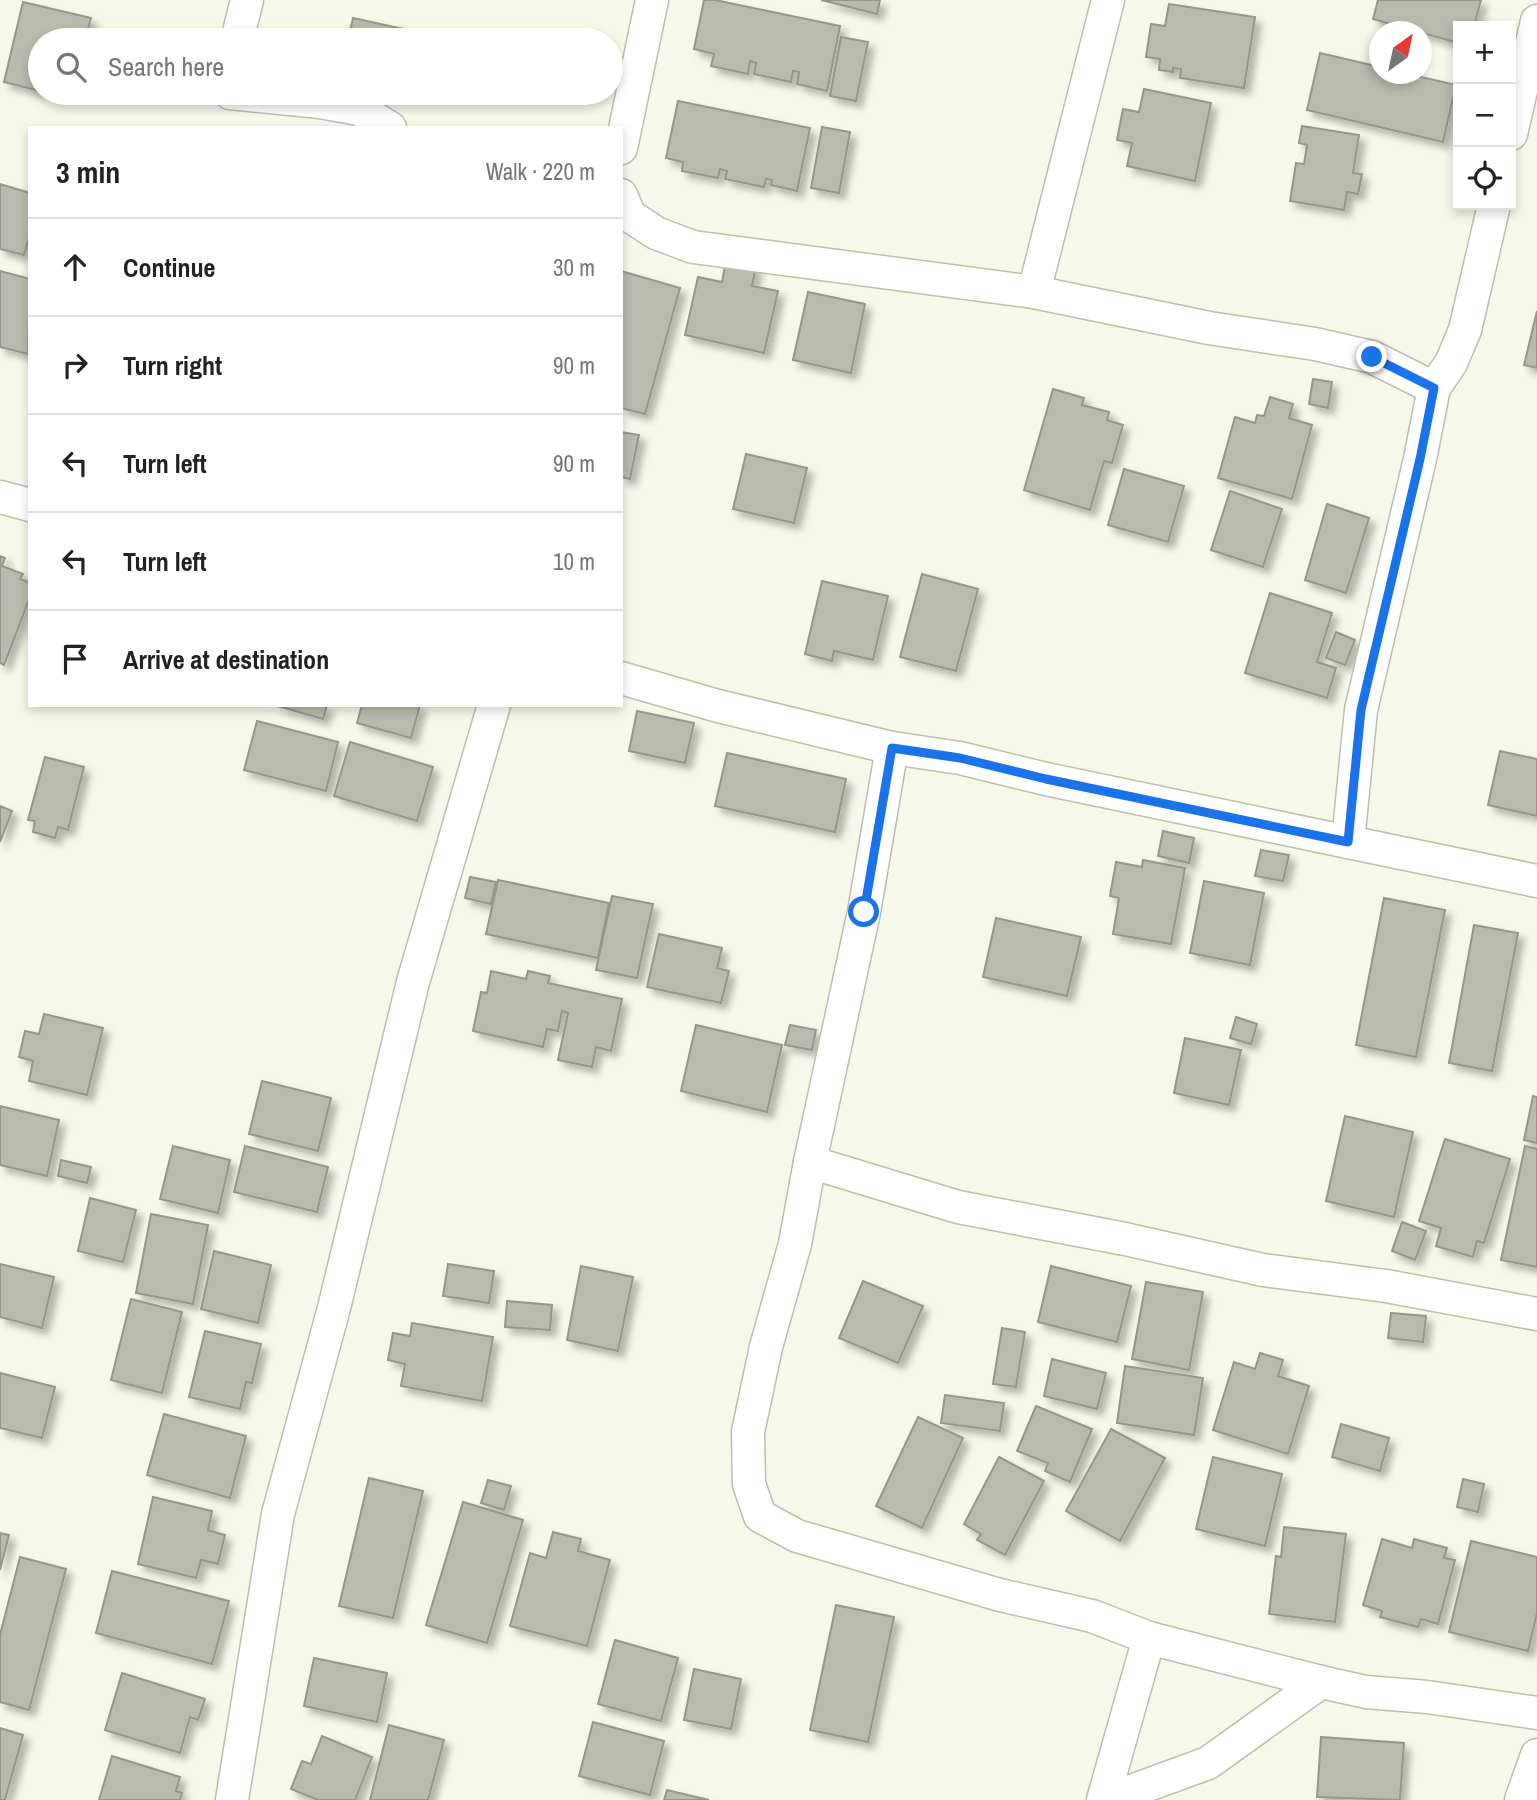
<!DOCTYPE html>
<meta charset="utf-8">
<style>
:root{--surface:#fff;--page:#f2f2f2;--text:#222;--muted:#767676;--line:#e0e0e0}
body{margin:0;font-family:"Archivo Narrow",sans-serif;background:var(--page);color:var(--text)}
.controls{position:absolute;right:21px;top:21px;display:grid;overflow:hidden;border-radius:0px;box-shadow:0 4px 10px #0003}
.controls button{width:63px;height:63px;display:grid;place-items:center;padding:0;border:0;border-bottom:2px solid var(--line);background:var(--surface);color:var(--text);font:35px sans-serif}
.compass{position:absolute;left:1369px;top:21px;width:63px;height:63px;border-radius:50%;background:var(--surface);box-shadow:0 4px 10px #0003;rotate:33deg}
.stop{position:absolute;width:21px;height:21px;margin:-16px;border:5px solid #1a73e8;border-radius:50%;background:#fff}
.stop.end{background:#1a73e8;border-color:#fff;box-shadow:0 2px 7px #0008}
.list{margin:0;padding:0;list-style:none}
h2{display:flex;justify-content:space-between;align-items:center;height:91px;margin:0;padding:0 28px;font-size:30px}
h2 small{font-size:23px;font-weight:400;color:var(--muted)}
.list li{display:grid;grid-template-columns:46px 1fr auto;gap:21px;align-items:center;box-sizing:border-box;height:98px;padding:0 28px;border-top:2px solid var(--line)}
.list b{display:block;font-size:26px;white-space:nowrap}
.list em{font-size:23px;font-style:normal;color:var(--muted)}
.icon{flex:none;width:38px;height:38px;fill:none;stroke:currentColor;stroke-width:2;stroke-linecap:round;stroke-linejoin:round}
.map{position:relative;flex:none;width:1537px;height:1800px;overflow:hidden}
.search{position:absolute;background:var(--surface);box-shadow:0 4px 10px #0003;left:28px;top:28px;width:595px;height:77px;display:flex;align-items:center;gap:18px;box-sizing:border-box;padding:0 24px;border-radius:38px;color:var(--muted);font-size:26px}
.panel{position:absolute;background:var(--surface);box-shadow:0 4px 10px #0003;left:28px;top:126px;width:595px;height:581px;border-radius:0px}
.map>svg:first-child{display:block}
.building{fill:#b9bbae;stroke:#95978a;stroke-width:2;filter:url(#shadow)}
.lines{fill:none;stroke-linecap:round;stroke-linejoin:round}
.street-casing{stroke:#bcbeb0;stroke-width:35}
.street{stroke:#fff;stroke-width:32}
.route{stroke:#1a73e8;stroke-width:9}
</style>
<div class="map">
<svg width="1537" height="1800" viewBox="0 0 1537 1800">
<defs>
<filter id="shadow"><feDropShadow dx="6" dy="6" stdDeviation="3.5" flood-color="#0004"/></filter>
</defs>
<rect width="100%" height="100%" fill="#f6f8ea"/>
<g class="building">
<path d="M704,0H715L840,26L827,91L797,84L799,72L793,71L791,82L754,74L756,63L750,61L748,74L711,66L714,54L694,49Z"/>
<path d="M821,0H880L877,14Z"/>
<path d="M1378,0H1481L1474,26H1458V43L1373,19Z"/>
<path d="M23,2L91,18L85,40H40V91L4,82Z"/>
<path d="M1169,4L1255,17L1244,88L1180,78L1181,69L1173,68V72L1159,70L1160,59L1146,57L1151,24L1165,26Z"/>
<path d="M353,18L422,33L421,40H348Z"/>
<path d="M841,37L868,42L856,101L830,96Z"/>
<path d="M1320,53L1380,67V74H1408L1456,85L1443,142L1307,110Z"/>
<path d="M1144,89L1211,103L1195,181L1127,166L1132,143L1117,140L1123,109L1139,112Z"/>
<path d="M678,101L810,128L797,191L771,185L772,180L766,179L764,187L725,179L727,171L720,169L718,178L682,171L683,162L666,158Z"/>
<path d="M1302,126L1359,135L1353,173L1362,174L1358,194L1347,192L1344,210L1290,201L1296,163L1304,164L1307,145L1299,143Z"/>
<path d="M822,127L850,132L839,193L811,188Z"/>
<path d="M0,184L30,193V234L24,255L0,249Z"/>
<path d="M726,261L756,267L752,286L778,291L764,353L685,335L698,277L722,282Z"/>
<path d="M0,271L30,279L28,354L0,347Z"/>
<path d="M621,271L680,288L645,414L621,408Z"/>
<path d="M808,292L865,304L851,373L793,360Z"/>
<path d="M1537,311V368L1524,365Z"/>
<path d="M1313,379L1332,382L1328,408L1309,404Z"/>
<path d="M1053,389L1084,398L1082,405L1109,412L1107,420L1123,425L1112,463L1104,461L1090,510L1024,490Z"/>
<path d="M1270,397L1293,404L1289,418L1312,425L1292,499L1218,478L1235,417L1255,423L1257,415L1264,416Z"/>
<path d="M621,432L639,435L630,479L621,477Z"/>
<path d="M746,454L807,468L794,523L733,509Z"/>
<path d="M1124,469L1184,486L1168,542L1108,525Z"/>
<path d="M1230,491L1282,509L1263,567L1211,550Z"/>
<path d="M1327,504L1369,518L1346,593L1305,580Z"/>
<path d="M0,556L5,558L2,566L23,574L20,579L30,583V597L4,665L0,663Z"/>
<path d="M922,574L978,589L956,671L900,657Z"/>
<path d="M822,581L888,596L873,660L834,651L832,661L805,654Z"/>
<path d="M1270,593L1332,613L1317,662L1336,668L1327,698L1245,673Z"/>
<path d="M1336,632L1355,640L1345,665L1326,658Z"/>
<path d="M274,705H327L323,719Z"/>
<path d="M362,705H420L411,738L357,723Z"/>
<path d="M637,711L694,723L685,763L629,751Z"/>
<path d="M257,721L338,742L326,791L244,770Z"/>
<path d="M350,742L433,767L417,821L334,796Z"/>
<path d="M1500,751L1537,759V816L1488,805Z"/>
<path d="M727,753L846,779L835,832L715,806Z"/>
<path d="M45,757L84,767L68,830L58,827L55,838L33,832L35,821L28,820Z"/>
<path d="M0,806L12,811L0,842Z"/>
<path d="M1163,831L1194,838L1189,863L1158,856Z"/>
<path d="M1261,850L1289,855L1283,881L1255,876Z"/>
<path d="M1143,860L1185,868L1171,944L1113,934L1119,898L1110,896L1116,862L1142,867Z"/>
<path d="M470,877L496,882L491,904L465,898Z"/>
<path d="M498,880L609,903L598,958L486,934Z"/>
<path d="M1204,881L1264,893L1250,965L1190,953Z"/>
<path d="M612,896L653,904L637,978L596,970Z"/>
<path d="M1384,898L1445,910L1416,1057L1356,1045Z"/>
<path d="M996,918L1081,937L1067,996L983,977Z"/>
<path d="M1474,925L1518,933L1492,1071L1449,1063Z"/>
<path d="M659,934L722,948L717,968L729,971L721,1003L647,987Z"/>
<path d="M491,971L526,979L528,971L550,976L548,983L622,999L611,1051L596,1047L592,1067L558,1060L568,1013L562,1011L558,1031L547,1029L543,1047L473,1031L481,992L487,993Z"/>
<path d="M44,1014L103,1028L87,1095L29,1081L33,1061L19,1057L25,1031L39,1034Z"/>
<path d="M1236,1017L1257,1024L1251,1044L1230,1038Z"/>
<path d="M696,1025L782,1045L767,1112L681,1091Z"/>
<path d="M790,1025L816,1030L812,1050L785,1045Z"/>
<path d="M1185,1038L1241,1050L1229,1105L1174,1093Z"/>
<path d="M262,1081L331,1098L318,1151L249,1134Z"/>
<path d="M1533,1096L1537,1097V1143L1524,1140Z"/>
<path d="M0,1106L59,1120L47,1176L0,1165Z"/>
<path d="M1345,1116L1413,1132L1394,1217L1326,1201Z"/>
<path d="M1445,1139L1510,1159L1484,1243L1477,1241L1473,1257L1436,1246L1441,1228L1419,1221Z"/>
<path d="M173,1146L230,1160L218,1213L160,1199Z"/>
<path d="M245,1146L328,1167L317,1212L234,1192Z"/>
<path d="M1525,1146L1537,1149V1267L1501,1260Z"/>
<path d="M61,1160L91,1167L87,1183L58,1176Z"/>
<path d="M90,1198L136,1210L123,1262L78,1251Z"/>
<path d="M151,1214L208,1225L193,1304L136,1293Z"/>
<path d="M1402,1222L1426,1231L1415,1260L1392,1251Z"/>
<path d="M214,1251L271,1265L258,1323L201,1309Z"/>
<path d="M0,1264L54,1277L42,1328L0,1317Z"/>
<path d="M448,1264L494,1271L489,1303L443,1296Z"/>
<path d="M581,1266L633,1277L618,1351L567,1340Z"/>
<path d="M1051,1266L1131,1286L1117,1342L1038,1322Z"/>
<path d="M863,1281L923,1306L898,1363L839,1338Z"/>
<path d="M1146,1282L1203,1292L1189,1370L1132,1359Z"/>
<path d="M131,1299L182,1312L162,1393L111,1380Z"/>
<path d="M507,1301L552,1305L550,1330L505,1327Z"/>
<path d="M1391,1313L1426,1316L1423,1342L1388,1338Z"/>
<path d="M412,1323L493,1337L482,1401L401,1386L405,1364L388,1360L393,1333L410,1336Z"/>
<path d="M1002,1328L1025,1332L1016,1387L993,1384Z"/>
<path d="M205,1331L261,1344L252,1383L246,1382L240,1409L189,1397Z"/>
<path d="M1260,1353L1283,1360L1278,1376L1309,1386L1288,1454L1213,1430L1234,1362L1255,1369Z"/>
<path d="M1052,1359L1106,1373L1097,1409L1044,1396Z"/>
<path d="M1125,1366L1203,1378L1194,1435L1117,1423Z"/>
<path d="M0,1373L55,1387L42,1438L0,1428Z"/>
<path d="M945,1395L1004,1403L1000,1431L941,1423Z"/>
<path d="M1036,1406L1092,1429L1070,1482L1045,1471L1048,1463L1017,1451Z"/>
<path d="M164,1414L246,1436L230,1498L147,1475Z"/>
<path d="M918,1417L963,1438L922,1528L876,1506Z"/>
<path d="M1341,1424L1389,1438L1380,1471L1332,1457Z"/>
<path d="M1111,1429L1165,1458L1120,1541L1066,1511Z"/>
<path d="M999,1457L1044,1481L1005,1555L977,1540L981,1534L964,1524Z"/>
<path d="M1213,1457L1282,1474L1265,1546L1196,1529Z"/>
<path d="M369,1478L423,1491L393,1618L339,1606Z"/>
<path d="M1463,1479L1484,1484L1478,1512L1457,1507Z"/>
<path d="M488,1480L511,1486L504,1510L481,1503Z"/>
<path d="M153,1497L212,1511L208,1530L225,1535L218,1564L201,1560L196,1578L138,1564Z"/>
<path d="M463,1502L523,1520L487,1643L426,1625Z"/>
<path d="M1284,1527L1346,1534L1335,1622L1269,1614L1276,1556L1281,1557Z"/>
<path d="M553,1532L581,1539L578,1551L610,1560L587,1646L510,1626L530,1553L546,1558Z"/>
<path d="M0,1533L9,1535L0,1570Z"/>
<path d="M1382,1539L1412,1548L1414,1539L1447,1548L1444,1558L1455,1560L1438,1624L1421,1619L1418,1627L1380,1617L1382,1611L1363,1605Z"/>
<path d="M1471,1541L1537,1557V1613L1528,1651L1449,1632Z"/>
<path d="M20,1557L66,1569L29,1710L0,1702V1635Z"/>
<path d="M112,1571L229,1601L212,1664L96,1633Z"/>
<path d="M836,1605L894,1617L868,1742L810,1730Z"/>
<path d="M615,1640L678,1658L661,1721L598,1704Z"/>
<path d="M314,1658L387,1673L377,1722L304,1706Z"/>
<path d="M694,1669L741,1679L731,1729L684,1720Z"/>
<path d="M122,1673L205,1699L198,1720L190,1717L180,1753L105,1730Z"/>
<path d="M593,1722L664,1741L650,1795L579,1776Z"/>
<path d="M389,1725L444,1740L428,1800H370Z"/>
<path d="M0,1728L23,1735L5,1800H0Z"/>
<path d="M322,1736L372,1757L355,1800H318L291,1789L302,1761L311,1764Z"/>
<path d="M1321,1737L1404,1743L1400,1800L1317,1797Z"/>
<path d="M112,1756L180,1777L176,1791L182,1793L180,1800H99Z"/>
<path d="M667,1790L709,1800H664Z"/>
</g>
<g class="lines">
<defs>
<g id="street">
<path d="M237,40L247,0"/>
<path d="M230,93L320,102L359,109L390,128"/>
<path d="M1511,134L1537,21"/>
<path d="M621,148L652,0"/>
<path d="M621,195L630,216L656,233L693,247L1034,292L1209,328L1315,344L1372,357L1434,388L1420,459L1361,710L1348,842L1537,881"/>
<path d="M1034,292L1108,0"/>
<path d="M1434,388L1451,363L1465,330L1494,205"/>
<path d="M0,497L30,505"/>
<path d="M621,678L718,706L892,748L960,758L1046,779L1348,842"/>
<path d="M892,748L864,912L810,1162L795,1244L766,1347L748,1432L749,1484L760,1516L797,1536L1000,1595L1092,1616L1149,1638L1321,1682L1366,1692L1427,1697L1537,1713"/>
<path d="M810,1162L958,1207L1125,1239L1263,1270L1386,1286L1537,1314"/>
<path d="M232,1800L278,1514L334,1308L413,982L494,705"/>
<path d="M1103,1800L1149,1638"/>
<path d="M1107,1800L1208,1763L1321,1682"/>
<path d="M1521,1800L1537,1755"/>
</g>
</defs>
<use href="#street" class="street-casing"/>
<use href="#street" class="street"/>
</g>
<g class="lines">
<path class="route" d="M864,912L892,748L960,758L1046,779L1348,842L1361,710L1420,459L1434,388L1372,357"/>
</g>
</svg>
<div class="controls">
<button>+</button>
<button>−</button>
<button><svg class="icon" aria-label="locate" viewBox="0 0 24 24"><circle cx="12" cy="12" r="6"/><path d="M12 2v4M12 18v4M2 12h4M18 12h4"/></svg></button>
</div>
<svg class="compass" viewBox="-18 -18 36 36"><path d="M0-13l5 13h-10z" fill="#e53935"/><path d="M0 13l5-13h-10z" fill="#767676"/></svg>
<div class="stop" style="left:864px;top:912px"></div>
<div class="stop end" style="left:1372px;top:357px"></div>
<div class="search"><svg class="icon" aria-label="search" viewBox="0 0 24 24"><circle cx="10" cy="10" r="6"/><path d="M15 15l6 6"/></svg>Search here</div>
<section class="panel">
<h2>3 min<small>Walk · 220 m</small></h2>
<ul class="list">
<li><svg class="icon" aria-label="ahead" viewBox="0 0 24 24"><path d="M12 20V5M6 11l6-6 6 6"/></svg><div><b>Continue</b></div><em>30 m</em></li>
<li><svg class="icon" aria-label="right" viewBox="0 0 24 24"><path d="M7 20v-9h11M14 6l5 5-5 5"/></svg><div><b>Turn right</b></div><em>90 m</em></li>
<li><svg class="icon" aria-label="left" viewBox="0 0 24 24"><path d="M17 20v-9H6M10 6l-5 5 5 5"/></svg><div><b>Turn left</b></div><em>90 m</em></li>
<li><svg class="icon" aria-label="left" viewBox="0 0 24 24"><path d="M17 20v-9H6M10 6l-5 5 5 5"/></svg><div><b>Turn left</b></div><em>10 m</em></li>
<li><svg class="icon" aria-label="arrive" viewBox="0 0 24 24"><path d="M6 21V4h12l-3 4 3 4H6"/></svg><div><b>Arrive at destination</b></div></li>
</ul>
</section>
</div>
